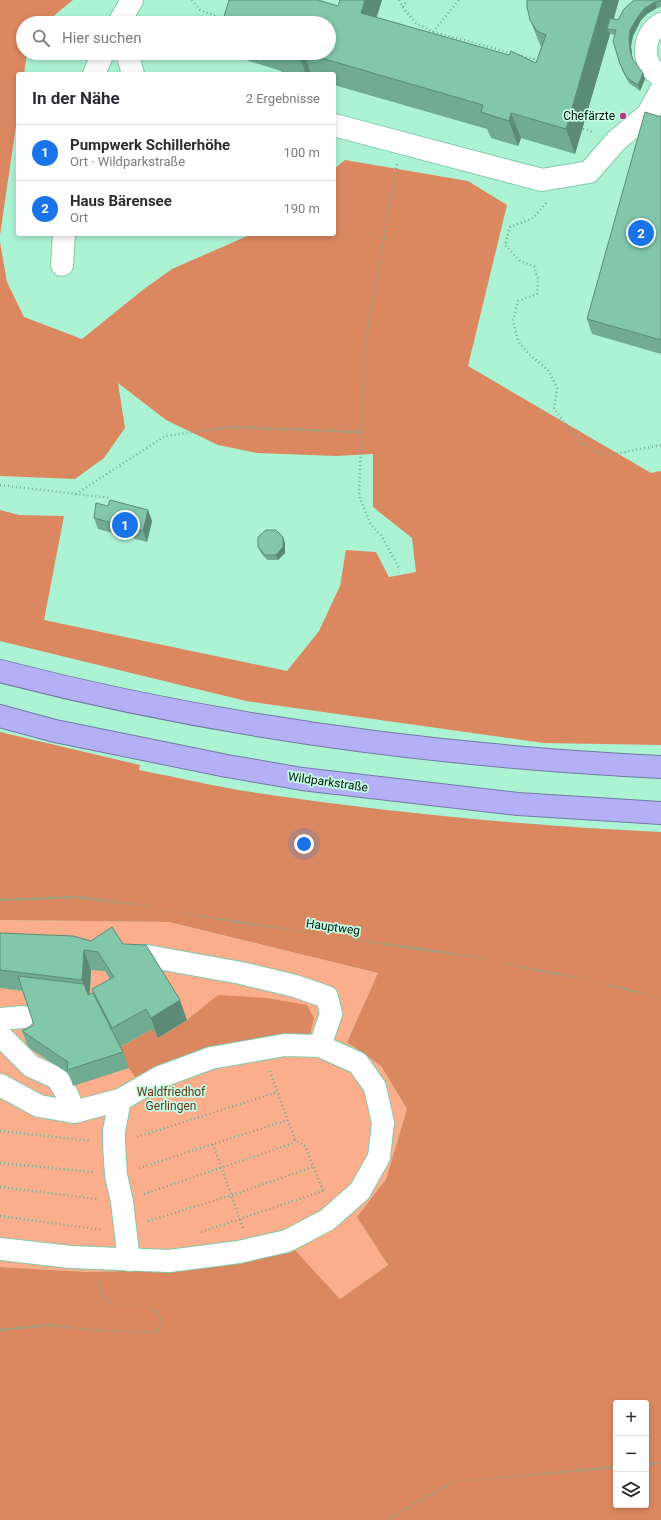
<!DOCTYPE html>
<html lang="de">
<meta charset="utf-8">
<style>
:root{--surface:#fff;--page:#f2f2f3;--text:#2b2b33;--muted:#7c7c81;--line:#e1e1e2;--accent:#1a73e8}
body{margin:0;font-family:Roboto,sans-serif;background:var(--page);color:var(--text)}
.controls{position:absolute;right:12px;bottom:12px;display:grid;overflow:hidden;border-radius:4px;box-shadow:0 2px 6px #0003}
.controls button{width:36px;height:36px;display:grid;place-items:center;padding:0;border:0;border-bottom:1px solid var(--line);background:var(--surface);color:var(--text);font:20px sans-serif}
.you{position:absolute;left:304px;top:844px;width:14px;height:14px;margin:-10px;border:3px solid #fff;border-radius:50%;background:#1a73e8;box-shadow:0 0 0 6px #1a73e833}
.badge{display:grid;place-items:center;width:26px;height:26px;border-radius:50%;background:var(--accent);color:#fff;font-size:13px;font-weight:700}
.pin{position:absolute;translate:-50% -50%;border:2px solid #fff;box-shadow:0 1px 4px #0006}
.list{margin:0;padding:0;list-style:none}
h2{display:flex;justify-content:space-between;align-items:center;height:52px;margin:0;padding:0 16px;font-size:17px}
h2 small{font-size:13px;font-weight:400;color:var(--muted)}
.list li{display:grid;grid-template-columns:26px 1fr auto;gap:12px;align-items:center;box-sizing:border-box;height:56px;padding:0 16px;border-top:1px solid var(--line)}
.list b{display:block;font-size:15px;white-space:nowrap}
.list p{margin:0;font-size:13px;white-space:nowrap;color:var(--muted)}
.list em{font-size:13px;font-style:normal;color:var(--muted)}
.icon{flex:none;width:22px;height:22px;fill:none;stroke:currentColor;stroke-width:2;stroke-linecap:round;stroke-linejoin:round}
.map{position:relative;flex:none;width:661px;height:1520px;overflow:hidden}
.search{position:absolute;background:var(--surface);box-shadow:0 2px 6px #0003;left:16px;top:16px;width:320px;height:44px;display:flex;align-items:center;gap:10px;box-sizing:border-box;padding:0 14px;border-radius:22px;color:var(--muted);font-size:15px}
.panel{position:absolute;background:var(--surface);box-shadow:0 2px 6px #0003;left:16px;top:72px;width:320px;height:164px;border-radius:4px}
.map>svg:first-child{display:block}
.green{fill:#faae8b}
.forest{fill:#db8861;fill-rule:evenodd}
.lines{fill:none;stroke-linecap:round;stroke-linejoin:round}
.minor-casing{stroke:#82c8aa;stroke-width:24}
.highway-casing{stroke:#747aa4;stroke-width:24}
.path{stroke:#74ab93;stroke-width:2.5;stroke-dasharray:1 3;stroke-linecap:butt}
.minor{stroke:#fff;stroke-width:22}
.highway{stroke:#b3b0f6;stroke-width:22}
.wall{fill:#70ab92;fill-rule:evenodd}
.shaded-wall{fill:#5b8b77}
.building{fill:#82c7aa;stroke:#5b8b77}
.poi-dot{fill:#b73a89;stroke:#c5fde4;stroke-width:1.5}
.labels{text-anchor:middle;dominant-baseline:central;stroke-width:3.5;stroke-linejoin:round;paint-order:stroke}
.poi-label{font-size:12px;fill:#00150b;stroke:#c5fde4;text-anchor:end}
.street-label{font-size:12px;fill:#00150b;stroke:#c5fde4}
.park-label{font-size:12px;fill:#6a3318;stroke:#c5fde4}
</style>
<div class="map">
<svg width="661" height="1520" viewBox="0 0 661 1520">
<rect width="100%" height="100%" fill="#acf3d4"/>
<path class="green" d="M0,920L169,922L378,973L347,1042L381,1066L407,1109L386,1179L357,1217L388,1265L340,1299L292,1248L197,1269L88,1272L0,1267Z"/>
<g class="forest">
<path d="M0,0H73L45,23H23V53H27L24,74H18V112L0,235Z"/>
<path d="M345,160L468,181L507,205L468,366L651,473L661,471V745L544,743L246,701L0,641V510L19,515L64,516L44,620L287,671L319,631L340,586L346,550L376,552L389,577L416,572L412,538L373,507V454L336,456L257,453L218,445L166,420L118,383L125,428L104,458L75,479L0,476V242L7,282L24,317L82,339L144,289L172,269L252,234H334V169Z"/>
<path d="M0,732L140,765L139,770C180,778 222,788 264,794C395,813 528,826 661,832V1520H0V1267L88,1272L197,1269L292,1247L340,1299L388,1265L357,1217L386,1179L407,1109L381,1066L347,1042L378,973L169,922L0,920ZM616,1403H646V1505H616Z"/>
<path d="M218,995L267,998L307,1005L314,1018L310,1035L151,1076L135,1077L129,1068L119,1048L153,1029L159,1038L187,1020Z"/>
</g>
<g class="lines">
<defs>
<g id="minor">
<path d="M119,23L132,0"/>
<path d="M661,24C641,35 641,66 661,76"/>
<path d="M127,53L133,74"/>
<path d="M94,74L103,53"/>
<path d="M334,125L542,180L589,172L616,141L648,114L661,90"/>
<path d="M62,265L64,234"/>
<path d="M147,956L241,973L295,986L327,997L331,1014L320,1046"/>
<path d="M0,1019L23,1017"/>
<path d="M0,1035L31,1066L57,1078L67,1094L74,1112"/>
<path d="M0,1085L39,1106L74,1112L120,1100L160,1077L211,1058L285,1045L320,1046L358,1063L375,1087L383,1123L379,1157L360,1191L327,1220L287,1241L239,1252L169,1261L71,1257L0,1249"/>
<path d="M120,1100L114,1131V1144L116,1175L122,1202L129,1260"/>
</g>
<g id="highway">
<path d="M0,671C216,727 438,756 661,767"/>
<path d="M0,716L55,731L227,766L302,779L518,804L661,813"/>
</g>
</defs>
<use href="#minor" class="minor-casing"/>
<use href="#highway" class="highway-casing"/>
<g class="path">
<path d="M192,0L200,10L226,20"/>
<path d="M399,0L403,8L416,23L433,32L534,59L533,65"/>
<path d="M403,7L407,0"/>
<path d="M433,32L459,0"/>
<path d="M583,129L593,132"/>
<path d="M397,164L365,345L359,496L371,525L381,535L400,570"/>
<path d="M546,203L533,218L510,227L505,245L520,261L534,266L538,279L537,294L518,301L513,321L518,341L528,353L549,371L557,388L554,409L580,442L605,456L661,445"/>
<path d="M0,485L110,498"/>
<path d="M76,494L165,436L230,427L362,432"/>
<path d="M0,900L76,897L138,905L250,924L473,957L599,982L661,999"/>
<path d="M270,1071L295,1140L305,1146L324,1193"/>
<path d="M0,1131L91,1141"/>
<path d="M137,1137L278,1092"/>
<path d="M213,1144L243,1228"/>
<path d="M0,1163L93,1172"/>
<path d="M139,1168L288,1120"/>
<path d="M0,1187L97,1199"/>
<path d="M144,1194L291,1144L295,1140"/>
<path d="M0,1216L103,1230"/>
<path d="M148,1221L232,1195L313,1167"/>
<path d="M201,1232L323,1191"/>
<path d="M0,1330L48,1325L81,1329L129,1332H156L162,1325C156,1292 124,1315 108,1301C103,1296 100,1288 99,1281"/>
<path d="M646,1464L661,1463"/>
<path d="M387,1520L453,1482L616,1467"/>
</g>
<use href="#minor" class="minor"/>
<use href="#highway" class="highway"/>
</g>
<g class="wall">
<path d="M382,0L376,18L536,63L541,47L530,20L614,19L618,20L624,9L661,0V7L657,8L647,14L641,20L633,36L631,46L632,56L633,60L643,73L645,79L640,91L629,83L622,70L620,64L615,35L610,34L575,154L521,138L518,146L491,138L487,129L334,85V74H282L281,71L230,55L229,53H329L338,6Z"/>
<path d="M661,117V354L592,334L587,319Z"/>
<path d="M108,506L148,510L152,521L147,542L98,529L94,518Z"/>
<path d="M285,543V553L278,560H267L261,553L258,547Z"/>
<path d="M0,933L123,944L187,1020L158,1038L153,1029L120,1047L123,1052L129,1068L73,1086L69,1074L28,1047L22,1031L34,1025L23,991L0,988ZM91,970L105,971L110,979L92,989L93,993L90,994Z"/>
</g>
<g class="shaded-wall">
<path d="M365,0H382L370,39L361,13Z"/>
<path d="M603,0H619L611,29H607L610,34L575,154L566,129Z"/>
<path d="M655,2L657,8L647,14L641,20L633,36L631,46L632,56L630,50L629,40L630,30L639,15L645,8Z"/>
<path d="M304,53L311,74H306L301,61Z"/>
<path d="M643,73L645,79L640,91L638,85Z"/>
<path d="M511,113L521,138L518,146L509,121Z"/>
<path d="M148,510L152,521L147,542L143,531Z"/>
<path d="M283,537L285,543V553L278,560L276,555Z"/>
<path d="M84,950L91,970L89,999L93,1011L82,980Z"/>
<path d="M180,1000L187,1020L158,1038L151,1018Z"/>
</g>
<g class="building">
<path d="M229,0H318L338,6L340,0H365L361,13L509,55L511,51L536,63L546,35L537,31L530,20L527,7V0H603L566,129L511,113L509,121L481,112L483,105L304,53L301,61L276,53H329V23H222Z"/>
<path d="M634,0H661V1L655,2L645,8L639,15L630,30L629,40L630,50L633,60L643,73L638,85L627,78L620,64L613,41L616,30L607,29L610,18L618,20L624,9Z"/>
<path d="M645,112L661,117V340L587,319Z"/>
<path d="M110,500L148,510L143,531L94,518L96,503L108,506Z"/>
<path d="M266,530H276L283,537V547L276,555H265L258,547V537Z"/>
<path d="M112,927L123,944L146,945L180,1000L151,1018L146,1009L112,1028L92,989L114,977L98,952L84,950L82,980L0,970V933L73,936L91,941Z"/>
<path d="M18,976L84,984L88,995L93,993L123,1052L67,1070L68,1062L22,1031L34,1025Z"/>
</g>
<circle class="poi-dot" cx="623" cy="116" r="4"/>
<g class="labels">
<g class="poi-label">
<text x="615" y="116">Chefärzte</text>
</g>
<g class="street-label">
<text transform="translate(328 782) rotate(8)">Wildparkstraße</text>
<text transform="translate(333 927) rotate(8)">Hauptweg</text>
</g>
<g class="park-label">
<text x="171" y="1092">Waldfriedhof<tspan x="171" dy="14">Gerlingen</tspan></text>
</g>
</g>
</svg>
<div class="controls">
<button>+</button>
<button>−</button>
<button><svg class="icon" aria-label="layers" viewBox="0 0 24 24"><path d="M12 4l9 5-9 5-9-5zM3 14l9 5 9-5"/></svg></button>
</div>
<div class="you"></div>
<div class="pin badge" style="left:125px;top:525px">1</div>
<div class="pin badge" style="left:641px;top:233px">2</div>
<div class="search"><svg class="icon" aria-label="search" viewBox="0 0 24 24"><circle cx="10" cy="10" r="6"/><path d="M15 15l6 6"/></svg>Hier suchen</div>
<section class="panel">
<h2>In der Nähe<small>2 Ergebnisse</small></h2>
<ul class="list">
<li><span class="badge">1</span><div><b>Pumpwerk Schillerhöhe</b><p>Ort · Wildparkstraße</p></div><em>100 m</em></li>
<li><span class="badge">2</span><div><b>Haus Bärensee</b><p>Ort</p></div><em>190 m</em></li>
</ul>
</section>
</div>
